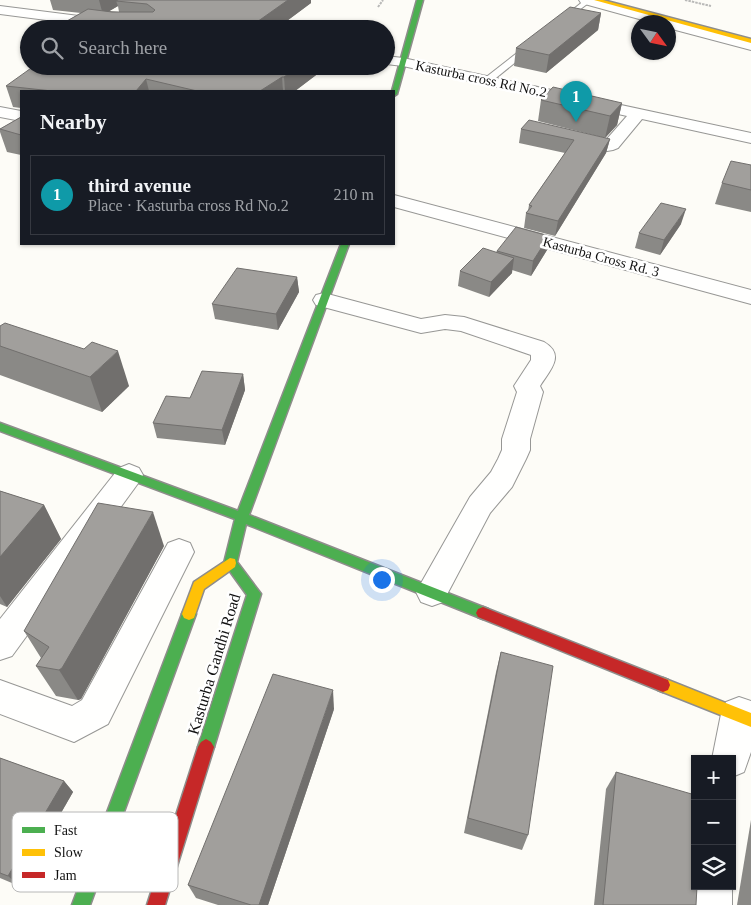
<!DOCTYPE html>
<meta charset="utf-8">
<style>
:root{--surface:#171b24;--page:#242831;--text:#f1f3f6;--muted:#9ea1a6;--line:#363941;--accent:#8c9099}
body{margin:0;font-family:"Times New Roman",serif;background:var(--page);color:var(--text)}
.controls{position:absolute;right:15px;bottom:15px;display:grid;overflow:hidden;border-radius:0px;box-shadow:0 1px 4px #0004}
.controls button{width:45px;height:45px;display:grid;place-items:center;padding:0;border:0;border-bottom:1px solid var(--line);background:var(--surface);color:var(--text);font:25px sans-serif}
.compass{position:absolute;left:631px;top:15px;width:45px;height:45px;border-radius:50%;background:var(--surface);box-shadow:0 1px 4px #0004;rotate:123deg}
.you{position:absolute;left:381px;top:579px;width:18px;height:18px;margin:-12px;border:4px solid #fff;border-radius:50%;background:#1a73e8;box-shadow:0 0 0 8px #1a73e833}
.badge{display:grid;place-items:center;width:32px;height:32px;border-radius:50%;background:var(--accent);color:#fff;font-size:16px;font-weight:700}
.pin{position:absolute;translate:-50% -41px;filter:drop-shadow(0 1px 2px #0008)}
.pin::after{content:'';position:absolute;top:26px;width:18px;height:15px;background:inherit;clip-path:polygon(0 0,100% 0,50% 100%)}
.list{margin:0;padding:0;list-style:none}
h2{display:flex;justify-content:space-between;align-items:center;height:65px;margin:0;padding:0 20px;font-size:21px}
h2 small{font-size:16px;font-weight:400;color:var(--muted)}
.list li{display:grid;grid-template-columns:32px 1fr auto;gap:15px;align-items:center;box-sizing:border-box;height:80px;margin:0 10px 10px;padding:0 10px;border:1px solid var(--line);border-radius:0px}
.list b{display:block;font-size:19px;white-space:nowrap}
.list p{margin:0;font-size:16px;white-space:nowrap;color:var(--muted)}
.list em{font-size:16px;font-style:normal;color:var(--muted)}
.icon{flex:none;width:28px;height:28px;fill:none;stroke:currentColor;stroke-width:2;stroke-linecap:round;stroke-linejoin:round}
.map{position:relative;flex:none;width:751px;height:905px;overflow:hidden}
.search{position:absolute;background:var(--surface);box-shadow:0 1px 4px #0004;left:20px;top:20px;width:375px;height:55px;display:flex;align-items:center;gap:12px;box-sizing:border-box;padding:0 18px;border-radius:28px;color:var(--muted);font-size:19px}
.panel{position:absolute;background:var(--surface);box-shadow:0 1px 4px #0004;left:20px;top:90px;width:375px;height:155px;border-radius:0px}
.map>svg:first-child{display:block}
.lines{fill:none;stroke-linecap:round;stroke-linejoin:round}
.lane-casing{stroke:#979795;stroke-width:2}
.street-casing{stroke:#979795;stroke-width:2}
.fast-casing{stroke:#8e8d8b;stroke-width:3}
.slow-casing{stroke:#8e8d8b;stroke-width:3}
.jam-casing{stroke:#8e8d8b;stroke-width:3}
.path{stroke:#b9b9b8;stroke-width:2;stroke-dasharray:2.5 1;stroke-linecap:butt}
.lane{fill:#fffffe;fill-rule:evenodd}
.street{fill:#fffffe;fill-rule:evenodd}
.fast{fill:#4caf50;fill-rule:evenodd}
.slow{fill:#ffc107;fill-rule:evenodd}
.jam{fill:#c62828;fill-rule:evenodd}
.wall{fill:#8a8986;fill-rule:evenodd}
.shaded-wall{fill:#716f6d}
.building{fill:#a19f9c;stroke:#716f6d}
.labels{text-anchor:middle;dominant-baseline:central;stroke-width:5;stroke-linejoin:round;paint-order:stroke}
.far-street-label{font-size:14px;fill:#111;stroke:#fff}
.street-label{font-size:16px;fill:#111;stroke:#fff}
.key{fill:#fff;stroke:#b8b8b8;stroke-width:1}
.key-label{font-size:14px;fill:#111}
</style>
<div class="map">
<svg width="751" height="905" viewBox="0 0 751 905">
<rect width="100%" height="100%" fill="#fdfcf7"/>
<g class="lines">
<defs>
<g id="lane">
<path d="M585,0L591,1L565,21H561V19Z"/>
<path d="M526,46L533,48L491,82H485V78Z"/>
</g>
<g id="street">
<path d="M579,0H599L751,42V50L668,28V22H650L581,3Z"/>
<path d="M0,6L150,25L157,29H116L0,14Z"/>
<path d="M386,56L403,58L751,133V143L642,119L618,148L613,150L607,151L566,141L563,137L566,133L572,132L606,140L627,116L403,66L386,64Z"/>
<path d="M0,107L21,111V121L0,117Z"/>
<path d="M394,195L751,290V304L394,207Z"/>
<path d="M324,293L421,319L445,315L464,317L544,342C566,355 550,370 540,386L543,392L530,439V450L526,459L512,487L490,513L443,602L432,606L421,602L416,592L470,497L491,472L498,459L502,450V439L517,392L514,386L531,360V355L461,331L445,329L421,333L316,305L313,300L316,295Z"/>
<path d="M129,464L139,468L143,475L139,482L12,656L0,660V619L119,468Z"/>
<path d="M179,539L190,543L194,552L108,724L74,742L0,714V680L72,706L82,700L168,543Z"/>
<path d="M739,697L751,701V752L744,772L732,777V759H712L721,714L726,702Z"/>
<path d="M695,875V886H732V905H690V886Z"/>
</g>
<g id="fast">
<path d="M417,0H423L397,94L394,96V91H392Z"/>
<path d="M341,244H349L249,515L488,609L490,613L488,617L483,619L478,617L246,524L237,562L261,594L214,747L211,752L206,755L201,752L198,747L247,595L224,563L235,519L0,431V423L238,511Z"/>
<path d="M189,608L194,610L196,614L90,905H72L182,614L184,610Z"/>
</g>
<g id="slow">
<path d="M594,0H603L751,39V43Z"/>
<path d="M230,558L235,559L236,563L235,567L204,589L194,618L189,620L184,618L182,614L194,582Z"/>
<path d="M663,678L751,713V727L658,690L656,685L658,680Z"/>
</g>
<g id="jam">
<path d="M483,607L668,680L670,685L668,690L663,692L478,617L476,613L478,609Z"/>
<path d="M206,739L211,742L214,747L165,905H147L198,747L201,742Z"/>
</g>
</defs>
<use href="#lane" class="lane-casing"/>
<use href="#street" class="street-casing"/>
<use href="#fast" class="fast-casing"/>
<use href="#slow" class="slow-casing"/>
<use href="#jam" class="jam-casing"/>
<g class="path">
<path d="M685,0L711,6"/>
<path d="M378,7L383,0"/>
</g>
<use href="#lane" class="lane"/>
<use href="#street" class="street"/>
<use href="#fast" class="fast"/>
<use href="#slow" class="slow"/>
<use href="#jam" class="jam"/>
</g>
<g class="wall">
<path d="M50,0H311V3L276,29H53L81,13L53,10ZM118,6L119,12L109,11Z"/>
<path d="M601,13L598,30L546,73L514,66L516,48Z"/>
<path d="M328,66L295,91H21V108L13,107L6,86Z"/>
<path d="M541,100L622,103L617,125L605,138L538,121Z"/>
<path d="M21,117V155L7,152L0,132V129Z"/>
<path d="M521,129L610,139L606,153L555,236L524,228L526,213L528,211L529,205L565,153L519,143Z"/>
<path d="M751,165V212L715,204L722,183Z"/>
<path d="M681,224L660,255L635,248L639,233Z"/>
<path d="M549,236L547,250L531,276L512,270V273L489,297L458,286L460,271L496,252L497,251Z"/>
<path d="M297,277L299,292L278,330L215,319L212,304Z"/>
<path d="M0,326L129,386L102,412L0,375Z"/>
<path d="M243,374L245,390L225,445L157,438L153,423L190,398Z"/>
<path d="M0,491L44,505L61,539L7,607L0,604Z"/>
<path d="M164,546L81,699L78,700L56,696L36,666L41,658L24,631Z"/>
<path d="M501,652L528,835L522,850L464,833L496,672Z"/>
<path d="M334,709L268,905H218L196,898L188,885Z"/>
<path d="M0,758L64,781L73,792L19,886L0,878Z"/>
<path d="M616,772L696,905H594L606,789Z"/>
<path d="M751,820V905H737Z"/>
</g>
<g class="shaded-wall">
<path d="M99,0H129L116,1L118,6L103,15Z"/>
<path d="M288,0H311V3L276,29H247Z"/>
<path d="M601,13L598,30L546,73L549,55Z"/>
<path d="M216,66H243L219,84Z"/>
<path d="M299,66H328L295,91H285L284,77Z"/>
<path d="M282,77L283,91H260Z"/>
<path d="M146,79L149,91H136Z"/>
<path d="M622,103L617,125L605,138L610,116Z"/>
<path d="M610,139L606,153L555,236L558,221Z"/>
<path d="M686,209L681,224L660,255L664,240Z"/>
<path d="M549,236L547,250L531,276L533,261Z"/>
<path d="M514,258L512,273L489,297L491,282Z"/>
<path d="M297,277L299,292L278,330L276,314Z"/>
<path d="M118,351L129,386L102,412L90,377Z"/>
<path d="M243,374L245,390L225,445L222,430Z"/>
<path d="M44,505L61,539L7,607L0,596V557Z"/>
<path d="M153,512L164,546L81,699L78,700L59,670Z"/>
<path d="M333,690L334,709L268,905H259Z"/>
<path d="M64,781L73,792L19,886L8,876Z"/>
</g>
<g class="building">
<path d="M118,0H288L247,29H53L88,9L112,12H153L155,10L147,4L116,1Z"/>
<path d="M570,7L601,13L549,55L516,48Z"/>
<path d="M34,66H218L219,68L231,69L235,66H299L284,77H282L260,91H197L146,79L136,91H52L6,86Z"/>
<path d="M553,87L622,103L610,116L541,100Z"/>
<path d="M21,117V135L0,129Z"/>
<path d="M529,120L610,139L558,221L526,213L532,206L529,205L574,140L521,129Z"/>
<path d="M731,161L751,165V190L722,183Z"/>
<path d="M661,203L686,209L664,240L639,233Z"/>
<path d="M516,227L549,236L533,261L497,251Z"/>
<path d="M483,248L514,258L491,282L460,271Z"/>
<path d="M237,268L297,277L276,314L212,304Z"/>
<path d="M5,323L84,349L92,342L118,351L90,377L0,346V326Z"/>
<path d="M202,371L243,374L222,430L153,423L166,396L190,398Z"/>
<path d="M0,491L44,505L0,557Z"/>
<path d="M98,503L153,512L62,668L59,670L36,666L49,647L24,631Z"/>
<path d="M501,652L553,666L528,835L468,818Z"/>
<path d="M273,674L333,690L259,905H251L188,885Z"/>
<path d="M0,758L64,781L8,876L0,873Z"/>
<path d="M616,772L695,795V886H697L696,905H603Z"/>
</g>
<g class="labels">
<g class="far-street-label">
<text transform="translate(481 79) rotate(12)">Kasturba cross Rd No.2</text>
<text transform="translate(601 257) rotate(15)">Kasturba Cross Rd. 3</text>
</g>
<g class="street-label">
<text transform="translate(214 664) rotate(-73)">Kasturba Gandhi Road</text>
</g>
</g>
<rect x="12" y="812" width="166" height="80" rx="8" class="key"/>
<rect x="22" y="827" width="23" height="6" fill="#4caf50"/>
<rect x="22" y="849" width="23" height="7" fill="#ffc107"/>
<rect x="22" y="872" width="23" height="6" fill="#c62828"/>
<g class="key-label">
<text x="54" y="835">Fast</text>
<text x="54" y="857">Slow</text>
<text x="54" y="880">Jam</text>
</g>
</svg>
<div class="controls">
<button>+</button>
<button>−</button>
<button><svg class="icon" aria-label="layers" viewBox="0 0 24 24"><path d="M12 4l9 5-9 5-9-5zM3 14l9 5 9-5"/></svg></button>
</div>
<svg class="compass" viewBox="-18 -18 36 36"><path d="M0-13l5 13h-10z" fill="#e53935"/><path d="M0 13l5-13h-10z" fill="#9ea1a6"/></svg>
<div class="you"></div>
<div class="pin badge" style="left:576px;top:122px;background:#0f9aa8">1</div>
<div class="search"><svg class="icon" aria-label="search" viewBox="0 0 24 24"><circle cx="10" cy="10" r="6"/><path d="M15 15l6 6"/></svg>Search here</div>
<section class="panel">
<h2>Nearby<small></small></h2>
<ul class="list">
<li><span class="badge" style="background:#0f9aa8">1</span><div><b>third avenue</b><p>Place · Kasturba cross Rd No.2</p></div><em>210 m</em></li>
</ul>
</section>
</div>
